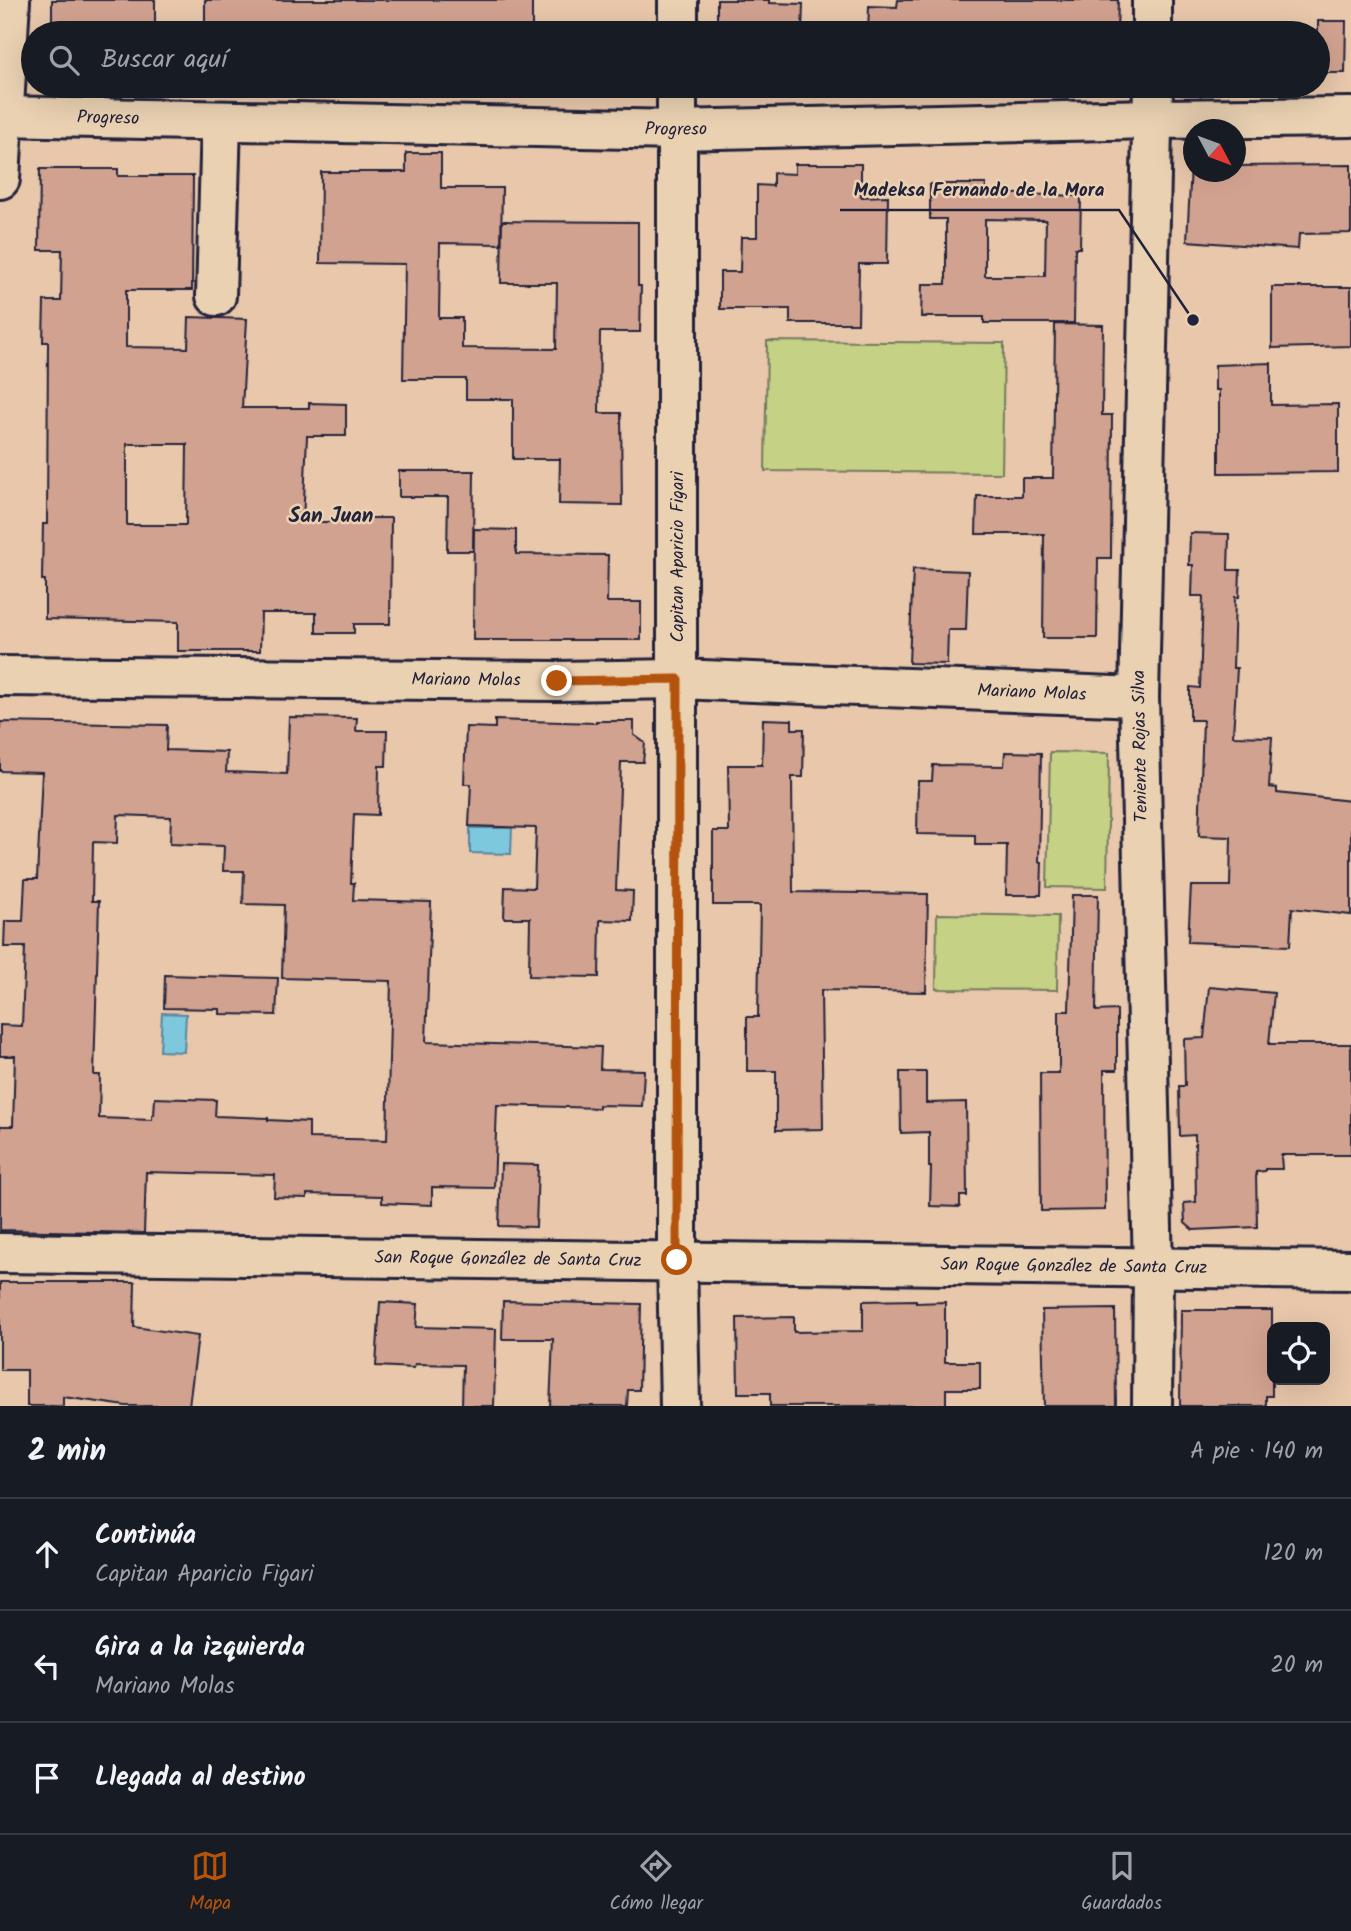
<!DOCTYPE html>
<html lang="es">
<meta charset="utf-8">
<style>
:root{--surface:#171b24;--page:#20242c;--text:#f1f3f6;--muted:#9ea1a6;--line:#363941;--accent:#b45309}
body{margin:0;font-family:Kalam,sans-serif;background:var(--page);color:var(--text)}
.controls{position:absolute;right:21px;bottom:21px;display:grid;overflow:hidden;border-radius:14px;box-shadow:0 7px 28px #0002}
.controls button{width:63px;height:63px;display:grid;place-items:center;padding:0;border:0;border-bottom:2px solid var(--line);background:var(--surface);color:var(--text);font:35px sans-serif}
.compass{position:absolute;left:1183px;top:119px;width:63px;height:63px;border-radius:50%;background:var(--surface);box-shadow:0 7px 28px #0002;rotate:131deg}
.stop{position:absolute;width:21px;height:21px;margin:-16px;border:5px solid #b45309;border-radius:50%;background:#fff}
.stop.end{background:#b45309;border-color:#fff;box-shadow:0 2px 7px #0008}
.list{margin:0;padding:0;list-style:none}
h2{display:flex;justify-content:space-between;align-items:center;height:91px;margin:0;padding:0 28px;font-size:30px}
h2 small{font-size:23px;font-weight:400;color:var(--muted)}
.list li{display:grid;grid-template-columns:46px 1fr auto;gap:21px;align-items:center;box-sizing:border-box;height:112px;padding:0 28px;border-top:2px solid var(--line)}
.list b{display:block;font-size:26px;white-space:nowrap}
.list p{margin:0;font-size:23px;white-space:nowrap;color:var(--muted)}
.list em{font-size:23px;font-style:normal;color:var(--muted)}
.icon{flex:none;width:38px;height:38px;fill:none;stroke:currentColor;stroke-width:2;stroke-linecap:round;stroke-linejoin:round}
.map{position:relative;flex:none;width:1351px;height:1406px;overflow:hidden}
.search{position:absolute;background:var(--surface);box-shadow:0 7px 28px #0002;left:21px;right:21px;top:21px;height:77px;display:flex;align-items:center;gap:18px;box-sizing:border-box;padding:0 24px;border-radius:38px;color:var(--muted);font-size:26px}
.sheet{height:427px;background:var(--surface)}
nav{display:flex;justify-content:space-around;align-items:center;box-sizing:border-box;height:98px;border-top:2px solid var(--line);background:var(--surface);font-size:19px;color:var(--muted)}
nav a{display:grid;justify-items:center;gap:4px}
nav .on{color:var(--accent)}
.map>svg:first-child{display:block}
.green{fill:#c5d184;stroke:#747a60;stroke-width:2}
.water{fill:#7ec8de;stroke:#59869d;stroke-width:2}
.building{fill:#d2a290;stroke:#22223b;stroke-width:2;fill-rule:evenodd}
.lines{fill:none;stroke-linecap:round;stroke-linejoin:round}
.minor-casing{stroke:#22223b;stroke-width:44}
.minor{stroke:#ead1b2;stroke-width:38}
.route{stroke:#b45309;stroke-width:9}
.labels{text-anchor:middle;dominant-baseline:central;stroke-width:5;stroke-linejoin:round;paint-order:stroke}
.street-label{font-size:18px;fill:#22223b;stroke:#ead1b2}
.quarter-label{font-size:21px;font-weight:bold;fill:#22223b;stroke:#ead1b2}
.leader{fill:none;stroke:#22223b;stroke-width:2.5}
.callout-dot{fill:#22223b;stroke:#ead1b2;stroke-width:2.5}
.callout-label{font-size:19px;text-anchor:middle;font-weight:bold;fill:#22223b;stroke:#ead1b2;stroke-width:5;stroke-linejoin:round;paint-order:stroke}
</style>
<div class="map">
<svg width="1351" height="1406" viewBox="0 0 1351 1406">
<rect width="100%" height="100%" fill="#e8c7ab"/>
<filter id="ink" filterUnits="userSpaceOnUse"><feTurbulence type="fractalNoise" baseFrequency=".0143" numOctaves="2"/><feDisplacementMap in="SourceGraphic" scale="14" xChannelSelector="R" yChannelSelector="G"/><feConvolveMatrix kernelMatrix="1 2 1 2 8 2 1 2 1" color-interpolation-filters="sRGB"/></filter>
<g filter="url(#ink)">
<g class="green">
<path d="M767,341L1004,343L1002,473L765,471Z"/>
<path d="M1050,752L1109,753L1107,888L1047,887Z"/>
<path d="M937,914L1058,916L1057,990L936,989Z"/>
</g>
<g class="water">
<path d="M470,828H512L511,854L470,853Z"/>
<path d="M162,1013L186,1014L184,1052L160,1051Z"/>
</g>
<g class="building">
<rect x="52" y="0" width="103" height="33"/>
<rect x="205" y="0" width="327" height="33"/>
<path d="M717,0H769V3L803,4L802,33H717Z"/>
<path d="M898,0H1118L1117,33H990V29L922,28V33H868L869,6L897,7Z"/>
<path d="M1318,21H1346L1345,73H1318Z"/>
<path d="M406,153H441V188H502L501,244L440,243L439,318H462V348L556,349L557,283H501L502,221L638,222V286H641L640,332H600L599,413H621L622,505L559,504L560,459H513V399H466V379H403L405,264L320,263L321,172H406Z"/>
<path d="M795,164H861V197L888,196L887,264H859L858,323H790V309H720V272H740L741,237H757V185L773,186V173L795,174Z"/>
<path d="M1351,165V233L1299,234L1298,249L1187,241L1191,166H1194V172H1236V166Z"/>
<path d="M40,169H118V176H193L192,290H126V347L188,348L189,317L247,319L242,408H309V403L346,404V436H307L303,522H357V518H391L390,624H354V633H316V613H261L260,651H178V622L45,619V580H42L43,524H47L48,342H43L44,301H61L62,250H39ZM127,444H187L186,525H127Z"/>
<path d="M930,184H986L985,193L1081,196L1080,248H1075L1074,323H984V317H921L922,284H946V219H930ZM985,219L1046,220L1045,276H985Z"/>
<path d="M1272,287H1351V346L1272,348Z"/>
<path d="M1055,324L1103,325L1102,415H1112L1111,558H1098L1097,638H1043L1044,534H976L977,496H1022V478H1053Z"/>
<path d="M1271,363V405L1338,404V472L1219,473V390H1215V365Z"/>
<path d="M399,471H474L473,551H447L448,497H399Z"/>
<path d="M474,529L516,530V554L608,555L607,602H641V640H473Z"/>
<path d="M1190,533L1229,534L1228,570H1240L1239,597H1235L1233,668H1237L1233,736L1272,737L1269,787L1277,788V793L1351,801V915L1292,908L1290,946L1188,942L1191,886H1230L1231,837L1199,836L1203,720H1190V687L1200,688L1203,596H1192L1193,565H1189Z"/>
<path d="M913,569L968,571L966,630H948L947,664L909,663Z"/>
<path d="M289,717L357,718L356,731H387L386,766H379L378,815L354,814L351,883H354L353,900L431,902L426,1042L601,1047L600,1069L644,1070L642,1106L599,1105V1108L497,1105L494,1188L432,1187V1205L382,1203V1196L307,1194V1198L274,1197L275,1175L146,1172L144,1233L0,1230V1126H13L15,1056H0V1025L22,1026L25,947H4L5,921H23L25,879H37L42,772L0,771V722L167,725L166,750L227,752L226,772L287,774ZM118,815L171,817L170,844L224,846L223,871H244L243,904L284,905L282,978L391,981L387,1140L309,1138V1122L268,1120V1118L215,1116L216,1100L155,1098L154,1115H152V1120L99,1118L100,1075H94L99,901H92L93,842L117,843Z"/>
<path d="M763,719L792,720V729H804L803,777H792L793,892L928,894L926,992L821,990L823,1129L776,1130V1071H747V1017H758L760,905H713V831H729L728,765H762Z"/>
<path d="M495,720L596,723V721H634V735L645,743L643,762H621L616,890L633,891L632,921L600,920L599,977L529,976L530,918H504L505,887L534,888L536,828L469,826L471,784H464L466,727L495,728Z"/>
<path d="M1005,752L1041,753L1039,862H1042L1041,895H1006L1007,845H975V835L917,834L918,781H932L933,765L1004,766Z"/>
<path d="M1072,895H1098L1096,1011L1117,1010V1070H1104L1105,1210L1041,1211L1040,1073H1059V1011H1069Z"/>
<path d="M165,975L278,978L276,1015L220,1014V1009L164,1008Z"/>
<path d="M1209,987L1274,993L1269,1044H1351V1155H1281L1282,1169H1265V1171L1256,1172L1257,1227L1193,1230L1185,1223L1184,1203L1196,1202L1195,1135L1180,1136L1179,1086H1185L1184,1039L1204,1038Z"/>
<path d="M900,1072H926V1103L966,1102L967,1196H960V1207L930,1206L931,1167H929V1132L901,1133Z"/>
<path d="M501,1164L538,1165L536,1227L499,1226Z"/>
<path d="M0,1282H135L134,1327L198,1336L189,1406H126L63,1397V1406H27V1370H0Z"/>
<path d="M916,1300V1303L945,1302V1362H980V1389H946V1406H770V1393H738L737,1318L794,1317V1332L863,1331V1301Z"/>
<path d="M503,1301L641,1304L639,1390H628L627,1406H550L553,1339H502Z"/>
<path d="M380,1302L418,1304L416,1327L496,1329L494,1406H462L463,1365L415,1364L414,1368L376,1366Z"/>
<path d="M1115,1309L1116,1406H1044L1042,1310Z"/>
<path d="M1181,1310H1272V1396H1266V1406H1180Z"/>
</g>
<g class="lines">
<defs>
<g id="minor">
<path d="M1152,0V33"/>
<path d="M678,33V0"/>
<path d="M677,86V1260L680,1406"/>
<path id="s1" d="M0,116L677,130L1153,119L1351,117"/>
<path d="M0,179L10,0"/>
<path d="M216,296L221,121"/>
<path id="s2" d="M0,676L557,681L678,679L1139,697"/>
<path id="s3" d="M0,1253L1351,1270"/>
<path d="M1152,1406L1153,1269L1139,697L1153,86"/>
</g>
</defs>
<use href="#minor" class="minor-casing"/>
<use href="#minor" class="minor"/>
</g>
</g>
<g class="lines" filter="url(#ink)">
<path class="route" d="M557,681L678,679L677,1260"/>
</g>
<g class="labels">
<g class="street-label">
<text stroke="none"><textPath href="#s1" startOffset="108">Progreso</textPath></text>
<text stroke="none"><textPath href="#s1" startOffset="676">Progreso</textPath></text>
<text transform="translate(678 557) rotate(-90)">Capitan Aparicio Figari</text>
<text stroke="none"><textPath href="#s2" startOffset="466">Mariano Molas</textPath></text>
<text stroke="none"><textPath href="#s2" startOffset="1032">Mariano Molas</textPath></text>
<text transform="translate(1141 746) rotate(-91)">Teniente Rojas Silva</text>
<text stroke="none"><textPath href="#s3" startOffset="508">San Roque González de Santa Cruz</textPath></text>
<text stroke="none"><textPath href="#s3" startOffset="1074">San Roque González de Santa Cruz</textPath></text>
</g>
<g class="quarter-label">
<text x="331" y="516">San Juan</text>
</g>
</g>
<path class="leader" d="M1193 320L1119 210H840"/>
<circle class="callout-dot" cx="1193" cy="320" r="7"/>
<g class="callout-label">
<text x="979" y="196">Madeksa Fernando de la Mora</text>
</g>
</svg>
<div class="controls">
<button><svg class="icon" aria-label="locate" viewBox="0 0 24 24"><circle cx="12" cy="12" r="6"/><path d="M12 2v4M12 18v4M2 12h4M18 12h4"/></svg></button>
</div>
<svg class="compass" viewBox="-18 -18 36 36"><path d="M0-13l5 13h-10z" fill="#e53935"/><path d="M0 13l5-13h-10z" fill="#9ea1a6"/></svg>
<div class="stop" style="left:677px;top:1260px"></div>
<div class="stop end" style="left:557px;top:681px"></div>
<div class="search"><svg class="icon" aria-label="search" viewBox="0 0 24 24"><circle cx="10" cy="10" r="6"/><path d="M15 15l6 6"/></svg>Buscar aquí</div>
</div>
<section class="sheet">
<h2>2 min<small>A pie · 140 m</small></h2>
<ul class="list">
<li><svg class="icon" aria-label="ahead" viewBox="0 0 24 24"><path d="M12 20V5M6 11l6-6 6 6"/></svg><div><b>Continúa</b><p>Capitan Aparicio Figari</p></div><em>120 m</em></li>
<li><svg class="icon" aria-label="left" viewBox="0 0 24 24"><path d="M17 20v-9H6M10 6l-5 5 5 5"/></svg><div><b>Gira a la izquierda</b><p>Mariano Molas</p></div><em>20 m</em></li>
<li><svg class="icon" aria-label="arrive" viewBox="0 0 24 24"><path d="M6 21V4h12l-3 4 3 4H6"/></svg><div><b>Llegada al destino</b></div></li>
</ul>
</section>
<nav>
<a class="on"><svg class="icon" aria-label="map" viewBox="0 0 24 24"><path d="M3 6l6-2 6 2 6-2v14l-6 2-6-2-6 2zM9 4v14M15 6v14"/></svg>Mapa</a>
<a><svg class="icon" aria-label="directions" viewBox="0 0 24 24"><path d="M12 3l9 9-9 9-9-9zM9 14v-3h6M13 9l2 2-2 2"/></svg>Cómo llegar</a>
<a><svg class="icon" aria-label="saved" viewBox="0 0 24 24"><path d="M7 4h10v16l-5-4-5 4z"/></svg>Guardados</a>
</nav>
